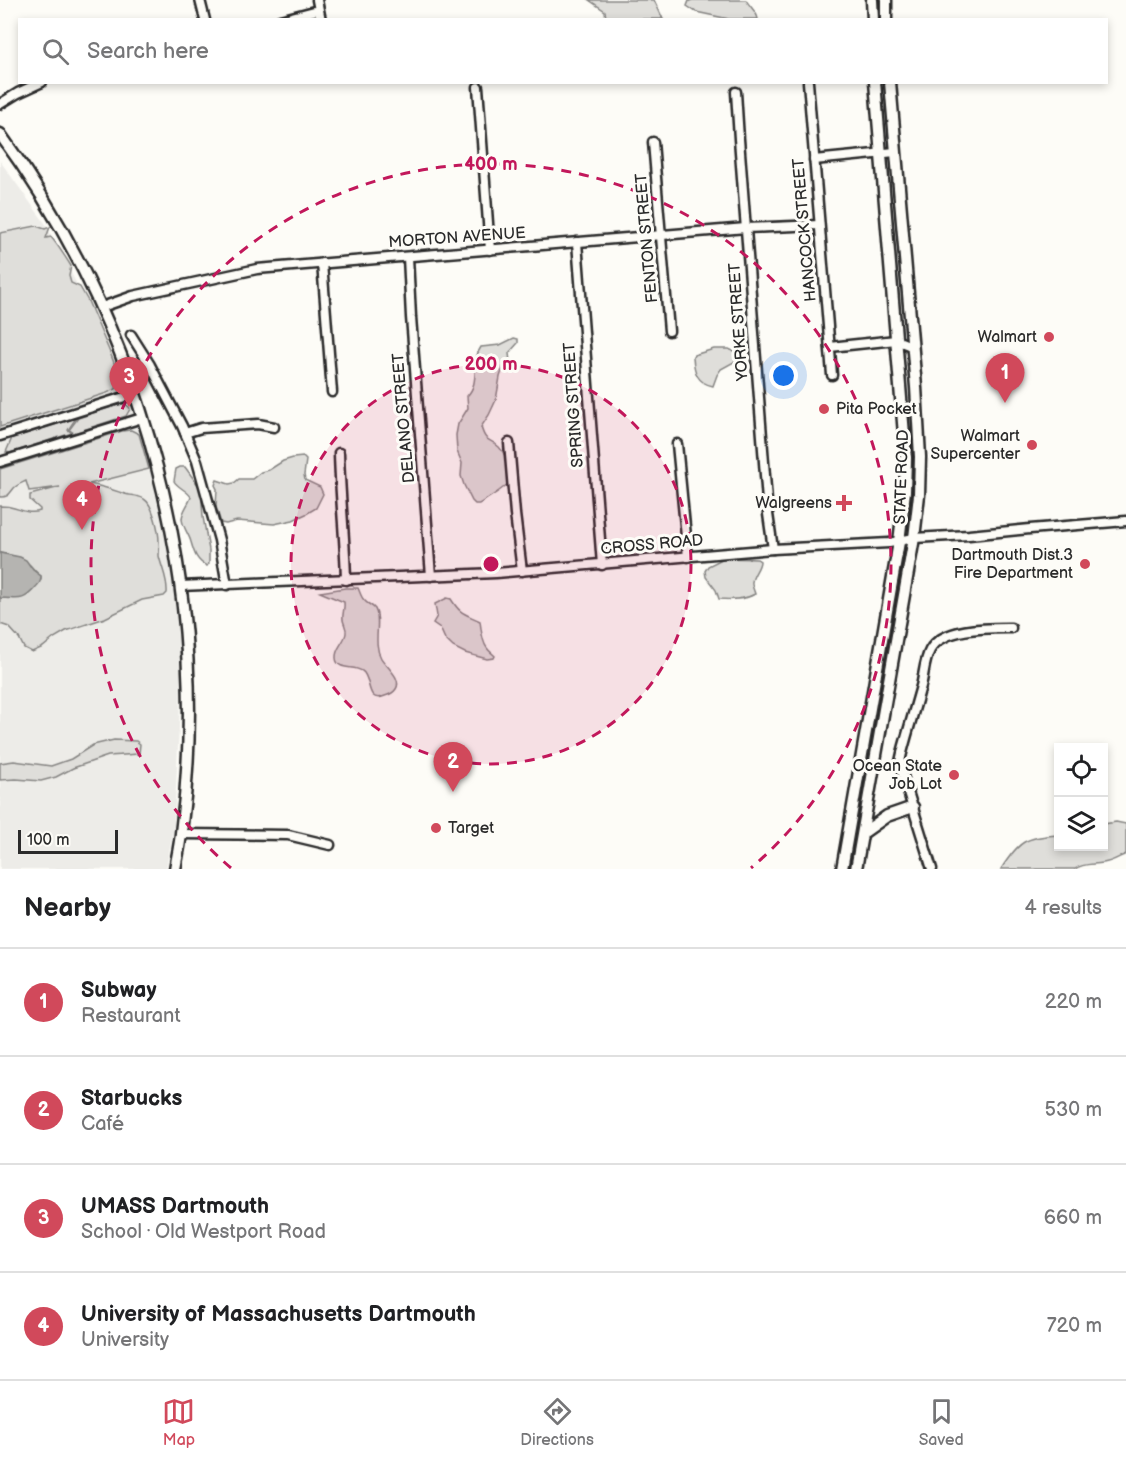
<!DOCTYPE html>
<meta charset="utf-8">
<style>
:root{--surface:#fff;--page:#f2f2f2;--text:#202124;--muted:#757577;--line:#e0e0e0;--accent:#d1495b}
body{margin:0;font-family:"Balsamiq Sans",sans-serif;background:var(--page);color:var(--text)}
.controls{position:absolute;right:18px;bottom:18px;display:grid;overflow:hidden;border-radius:0px;box-shadow:0 3px 9px #0003}
.controls button{width:54px;height:54px;display:grid;place-items:center;padding:0;border:0;border-bottom:2px solid var(--line);background:var(--surface);color:var(--text);font:30px sans-serif}
.scale{position:absolute;left:18px;bottom:15px;width:100px;box-sizing:border-box;padding-left:6px;border:3px solid #2b2b2b;border-top:0;font-size:16px;line-height:21px;white-space:nowrap;color:#2b2b2b;-webkit-text-stroke:4px #fdfcf7;paint-order:stroke}
.you{position:absolute;left:784px;top:376px;width:21px;height:21px;margin:-15px;border:4px solid #fff;border-radius:50%;background:#1a73e8;box-shadow:0 0 0 9px #1a73e833}
.badge{display:grid;place-items:center;width:39px;height:39px;border-radius:50%;background:var(--accent);color:#fff;font-size:20px;font-weight:700}
.pin{position:absolute;translate:-50% -50px;filter:drop-shadow(0 2px 3px #0008)}
.pin::after{content:'';position:absolute;top:32px;width:21px;height:18px;background:inherit;clip-path:polygon(0 0,100% 0,50% 100%)}
.list{margin:0;padding:0;list-style:none}
h2{display:flex;justify-content:space-between;align-items:center;height:78px;margin:0;padding:0 24px;font-size:26px}
h2 small{font-size:20px;font-weight:400;color:var(--muted)}
.list li{display:grid;grid-template-columns:39px 1fr auto;gap:18px;align-items:center;box-sizing:border-box;height:108px;padding:0 24px;border-top:2px solid var(--line)}
.list b{display:block;font-size:22px;white-space:nowrap}
.list p{margin:0;font-size:20px;white-space:nowrap;color:var(--muted)}
.list em{font-size:20px;font-style:normal;color:var(--muted)}
.icon{flex:none;width:33px;height:33px;fill:none;stroke:currentColor;stroke-width:2;stroke-linecap:round;stroke-linejoin:round}
.map{position:relative;flex:none;width:1126px;height:869px;overflow:hidden}
.search{position:absolute;background:var(--surface);box-shadow:0 3px 9px #0003;left:18px;right:18px;top:18px;height:66px;display:flex;align-items:center;gap:15px;box-sizing:border-box;padding:0 21px;border-radius:0px;color:var(--muted);font-size:22px}
.sheet{height:510px;background:var(--surface)}
nav{display:flex;justify-content:space-around;align-items:center;box-sizing:border-box;height:84px;border-top:2px solid var(--line);background:var(--surface);font-size:16px;color:var(--muted)}
nav a{display:grid;justify-items:center;gap:3px}
nav .on{color:var(--accent)}
.map>svg:first-child{display:block}
.built{fill:#edece8}
.green{fill:#dfdeda;stroke:#858482;stroke-width:1.5}
.water{fill:#b5b4b1;stroke:#7e7d7b;stroke-width:1.5}
.lines{fill:none;stroke-linecap:round;stroke-linejoin:round}
.minor-casing{stroke:#2b2b2b;stroke-width:13}
.major-casing{stroke:#2b2b2b;stroke-width:15}
.minor{stroke:#fdfcf7;stroke-width:8}
.major{stroke:#fdfcf7;stroke-width:10}
.ring{fill:none;stroke:#c2185b;stroke-width:3;stroke-dasharray:10 8}
.poi-dot{fill:#d1495b;stroke:#fdfcf7;stroke-width:2}
.labels{text-anchor:middle;dominant-baseline:central;stroke-width:6;stroke-linejoin:round;paint-order:stroke}
.street-label{font-size:16px;fill:#2b2b2b;stroke:#fdfcf7}
.poi-label{font-size:16px;fill:#2b2b2b;stroke:#fdfcf7;text-anchor:end}
.centre{fill:#c2185b;stroke:#fdfcf7;stroke-width:3}
.ring-label{font-size:18px;text-anchor:middle;font-weight:bold;fill:#c2185b;stroke:#fdfcf7;stroke-width:6;stroke-linejoin:round;paint-order:stroke}
</style>
<div class="map">
<svg width="1126" height="869" viewBox="0 0 1126 869">
<rect width="100%" height="100%" fill="#fdfcf7"/>
<filter id="ink" filterUnits="userSpaceOnUse"><feTurbulence type="fractalNoise" baseFrequency=".0167" numOctaves="2"/><feDisplacementMap in="SourceGraphic" scale="12" xChannelSelector="R" yChannelSelector="G"/><feConvolveMatrix kernelMatrix="1 2 1 2 8 2 1 2 1" color-interpolation-filters="sRGB"/></filter>
<g filter="url(#ink)">
<path class="built" d="M0,161L45,223L95,319L116,364L147,454L168,552L175,598L182,667L174,825L166,869H0Z"/>
<g class="green">
<path d="M589,0H654L663,19H606L605,11Z"/>
<path d="M693,0H746C750,7 757,12 758,19H729L696,12L687,6L689,1Z"/>
<path d="M36,226L45,229L50,227L46,238L51,237C57,244 66,258 71,266L69,276L71,283L80,287L88,301L111,355L119,376V381L116,389L107,393L0,427V233Z"/>
<path d="M514,338L518,339V343L509,353L510,362L502,371L500,377L496,400L489,415L481,427C486,444 489,437 499,447C504,452 508,461 508,468C509,472 510,478 509,482C505,489 486,499 479,504H475L472,501L464,485L461,476L462,463L457,451L456,435L458,424L468,408L467,396C481,382 470,362 481,347L500,345Z"/>
<path d="M714,349H729L739,354L734,362L721,369L717,375L713,386C697,383 694,372 693,357L694,355Z"/>
<path d="M125,404L129,407L130,409L126,416L74,433L69,430L78,418L117,405Z"/>
<path d="M76,418L68,430L72,433L10,453L6,452L12,438Z"/>
<path d="M131,430L139,434L149,469L89,484C102,486 113,490 125,494C132,496 138,495 144,499C153,504 159,531 159,542C160,547 159,551 159,556C162,569 168,580 167,593L164,596L142,600L105,618L66,631L54,638L43,647L32,652L24,648L19,638L9,627L0,624V598H4L41,580V576C36,573 33,568 30,565C22,558 9,554 0,553V506C1,506 10,506 10,507C21,509 29,515 40,511V509L30,500V495L60,487L29,491L26,481C22,483 17,485 14,488C9,494 9,497 0,497V469L122,431Z"/>
<path d="M303,457L306,460L304,475L305,480L320,487L323,494L316,508L306,514L293,520L274,524L237,521L226,524L221,523L216,507L217,489L215,485L217,480L229,484L234,483L239,479H252L261,472L269,470L283,461L293,458Z"/>
<path d="M180,467H185L201,489L203,517L209,550V563L207,566C196,561 194,552 191,542C189,534 183,528 182,519C182,511 189,504 191,497C187,490 178,488 174,481L176,469Z"/>
<path d="M724,558L757,559L760,561C760,569 751,576 752,584C752,587 754,590 755,594C744,600 732,600 719,599L716,590L706,577L705,571L708,566Z"/>
<path d="M345,588H358C360,592 361,597 364,600C367,604 372,605 375,609C382,621 372,642 381,658C385,665 403,679 396,689C394,692 389,695 385,696C365,705 372,677 362,671C354,665 337,671 336,658C335,648 345,642 346,633C347,628 344,625 343,620C342,614 345,608 344,602L320,592Z"/>
<path d="M447,598L451,599C461,615 464,613 480,621C481,629 482,642 487,648C489,651 492,653 495,656L494,658L487,659L465,653L453,647L445,639L440,628L433,623L437,616L435,604Z"/>
<path d="M114,740L136,741L140,744L139,754L108,756L73,768L56,777L41,781L16,779L0,780V763L14,761L51,766L71,759L93,745Z"/>
<path d="M1116,822L1126,824V854C1119,857 1112,862 1103,863C1093,865 1084,863 1075,869H1001C1019,841 1025,837 1058,835V846H1104V824Z"/>
</g>
<path class="water" d="M0,553L20,557L26,560L33,570L41,576C41,582 39,584 35,588C22,603 18,598 0,598Z"/>
<g class="lines">
<defs>
<g id="minor">
<path d="M200,0L205,20"/>
<path d="M317,0L321,20"/>
<path d="M280,20L318,10"/>
<path d="M808,82L832,375"/>
<path d="M478,87L490,250"/>
<path d="M736,92L739,139L768,514L773,549"/>
<path d="M0,104L18,93L42,82"/>
<path d="M653,142L669,331"/>
<path d="M814,160L895,152"/>
<path d="M577,242L602,565"/>
<path d="M408,257L411,317L431,576"/>
<path d="M322,263L332,392"/>
<path d="M102,307L133,296L257,269L746,228L819,225"/>
<path d="M131,335L150,365L182,426L197,461L219,540L227,585"/>
<path d="M830,347L896,340L911,346"/>
<path d="M185,433L201,428L258,424L274,427"/>
<path d="M0,436L134,394"/>
<path d="M509,443L515,514L522,571"/>
<path d="M677,444L688,557"/>
<path d="M339,453C340,495 345,538 346,580"/>
<path d="M0,462L142,418"/>
<path d="M180,586L496,573L773,549L889,543L914,538L969,535L1030,529L1126,521"/>
<path d="M181,834L288,835L330,845"/>
<path d="M932,869L903,776L900,762L902,753C908,730 915,708 921,686C924,675 924,661 930,650C943,627 988,628 1011,628"/>
</g>
<g id="major">
<path d="M872,0L873,20"/>
<path d="M886,0V20"/>
<path d="M0,134C145,332 213,590 181,833C180,845 177,857 175,869"/>
<path d="M863,833L887,816L913,807"/>
<path d="M842,869L899,542L905,491L906,459L875,82"/>
<path d="M856,869L914,538L919,495L920,457L916,387L890,82"/>
</g>
</defs>
<use href="#minor" class="minor-casing"/>
<use href="#major" class="major-casing"/>
<use href="#minor" class="minor"/>
<use href="#major" class="major"/>
</g>
</g>
<circle cx="491" cy="564" r="200" fill="#c2185b" fill-opacity=".12"/>
<g class="ring">
<circle cx="491" cy="564" r="200"/>
<path d="M231 868A400 400 0 1 1 751 868"/>
</g>
<g class="poi-dot">
<circle cx="1049" cy="337" r="6"/>
<circle cx="824" cy="409" r="6"/>
<circle cx="1032" cy="445" r="6"/>
<path d="M841 494h6v6h6v6h-6v6h-6v-6h-6v-6h6z"/>
<circle cx="1085" cy="564" r="6"/>
<circle cx="954" cy="775" r="6"/>
<circle cx="436" cy="828" r="6"/>
</g>
<g class="labels">
<g class="street-label">
<text transform="translate(805 230) rotate(-95)">HANCOCK STREET</text>
<text transform="translate(457 238) rotate(-4)">MORTON AVENUE</text>
<text transform="translate(647 238) rotate(-95)">FENTON STREET</text>
<text transform="translate(739 322) rotate(-94)">YORKE STREET</text>
<text transform="translate(574 405) rotate(-94)">SPRING STREET</text>
<text transform="translate(404 418) rotate(-95)">DELANO STREET</text>
<text transform="translate(902 477) rotate(-88)">STATE ROAD</text>
<text transform="translate(652 545) rotate(-5)">CROSS ROAD</text>
</g>
<g class="poi-label">
<text x="1037" y="337">Walmart</text>
<text x="836" y="409" text-anchor="start">Pita Pocket</text>
<text x="1020" y="436">Walmart<tspan x="1020" dy="18">Supercenter</tspan></text>
<text x="832" y="503">Walgreens</text>
<text x="1073" y="555">Dartmouth Dist.3<tspan x="1073" dy="18">Fire Department</tspan></text>
<text x="942" y="766">Ocean State<tspan x="942" dy="18">Job Lot</tspan></text>
<text x="448" y="828" text-anchor="start">Target</text>
</g>
</g>
<circle cx="491" cy="564" r="9" class="centre"/>
<g class="ring-label">
<text x="491" y="170">400 m</text>
<text x="491" y="370">200 m</text>
</g>
</svg>
<div class="controls">
<button><svg class="icon" aria-label="locate" viewBox="0 0 24 24"><circle cx="12" cy="12" r="6"/><path d="M12 2v4M12 18v4M2 12h4M18 12h4"/></svg></button>
<button><svg class="icon" aria-label="layers" viewBox="0 0 24 24"><path d="M12 4l9 5-9 5-9-5zM3 14l9 5 9-5"/></svg></button>
</div>
<div class="scale">100 m</div>
<div class="you"></div>
<div class="pin badge" style="left:1005px;top:403px">1</div>
<div class="pin badge" style="left:453px;top:792px">2</div>
<div class="pin badge" style="left:129px;top:407px">3</div>
<div class="pin badge" style="left:82px;top:530px">4</div>
<div class="search"><svg class="icon" aria-label="search" viewBox="0 0 24 24"><circle cx="10" cy="10" r="6"/><path d="M15 15l6 6"/></svg>Search here</div>
</div>
<section class="sheet">
<h2>Nearby<small>4 results</small></h2>
<ul class="list">
<li><span class="badge">1</span><div><b>Subway</b><p>Restaurant</p></div><em>220 m</em></li>
<li><span class="badge">2</span><div><b>Starbucks</b><p>Café</p></div><em>530 m</em></li>
<li><span class="badge">3</span><div><b>UMASS Dartmouth</b><p>School · Old Westport Road</p></div><em>660 m</em></li>
<li><span class="badge">4</span><div><b>University of Massachusetts Dartmouth</b><p>University</p></div><em>720 m</em></li>
</ul>
</section>
<nav>
<a class="on"><svg class="icon" aria-label="map" viewBox="0 0 24 24"><path d="M3 6l6-2 6 2 6-2v14l-6 2-6-2-6 2zM9 4v14M15 6v14"/></svg>Map</a>
<a><svg class="icon" aria-label="directions" viewBox="0 0 24 24"><path d="M12 3l9 9-9 9-9-9zM9 14v-3h6M13 9l2 2-2 2"/></svg>Directions</a>
<a><svg class="icon" aria-label="saved" viewBox="0 0 24 24"><path d="M7 4h10v16l-5-4-5 4z"/></svg>Saved</a>
</nav>
